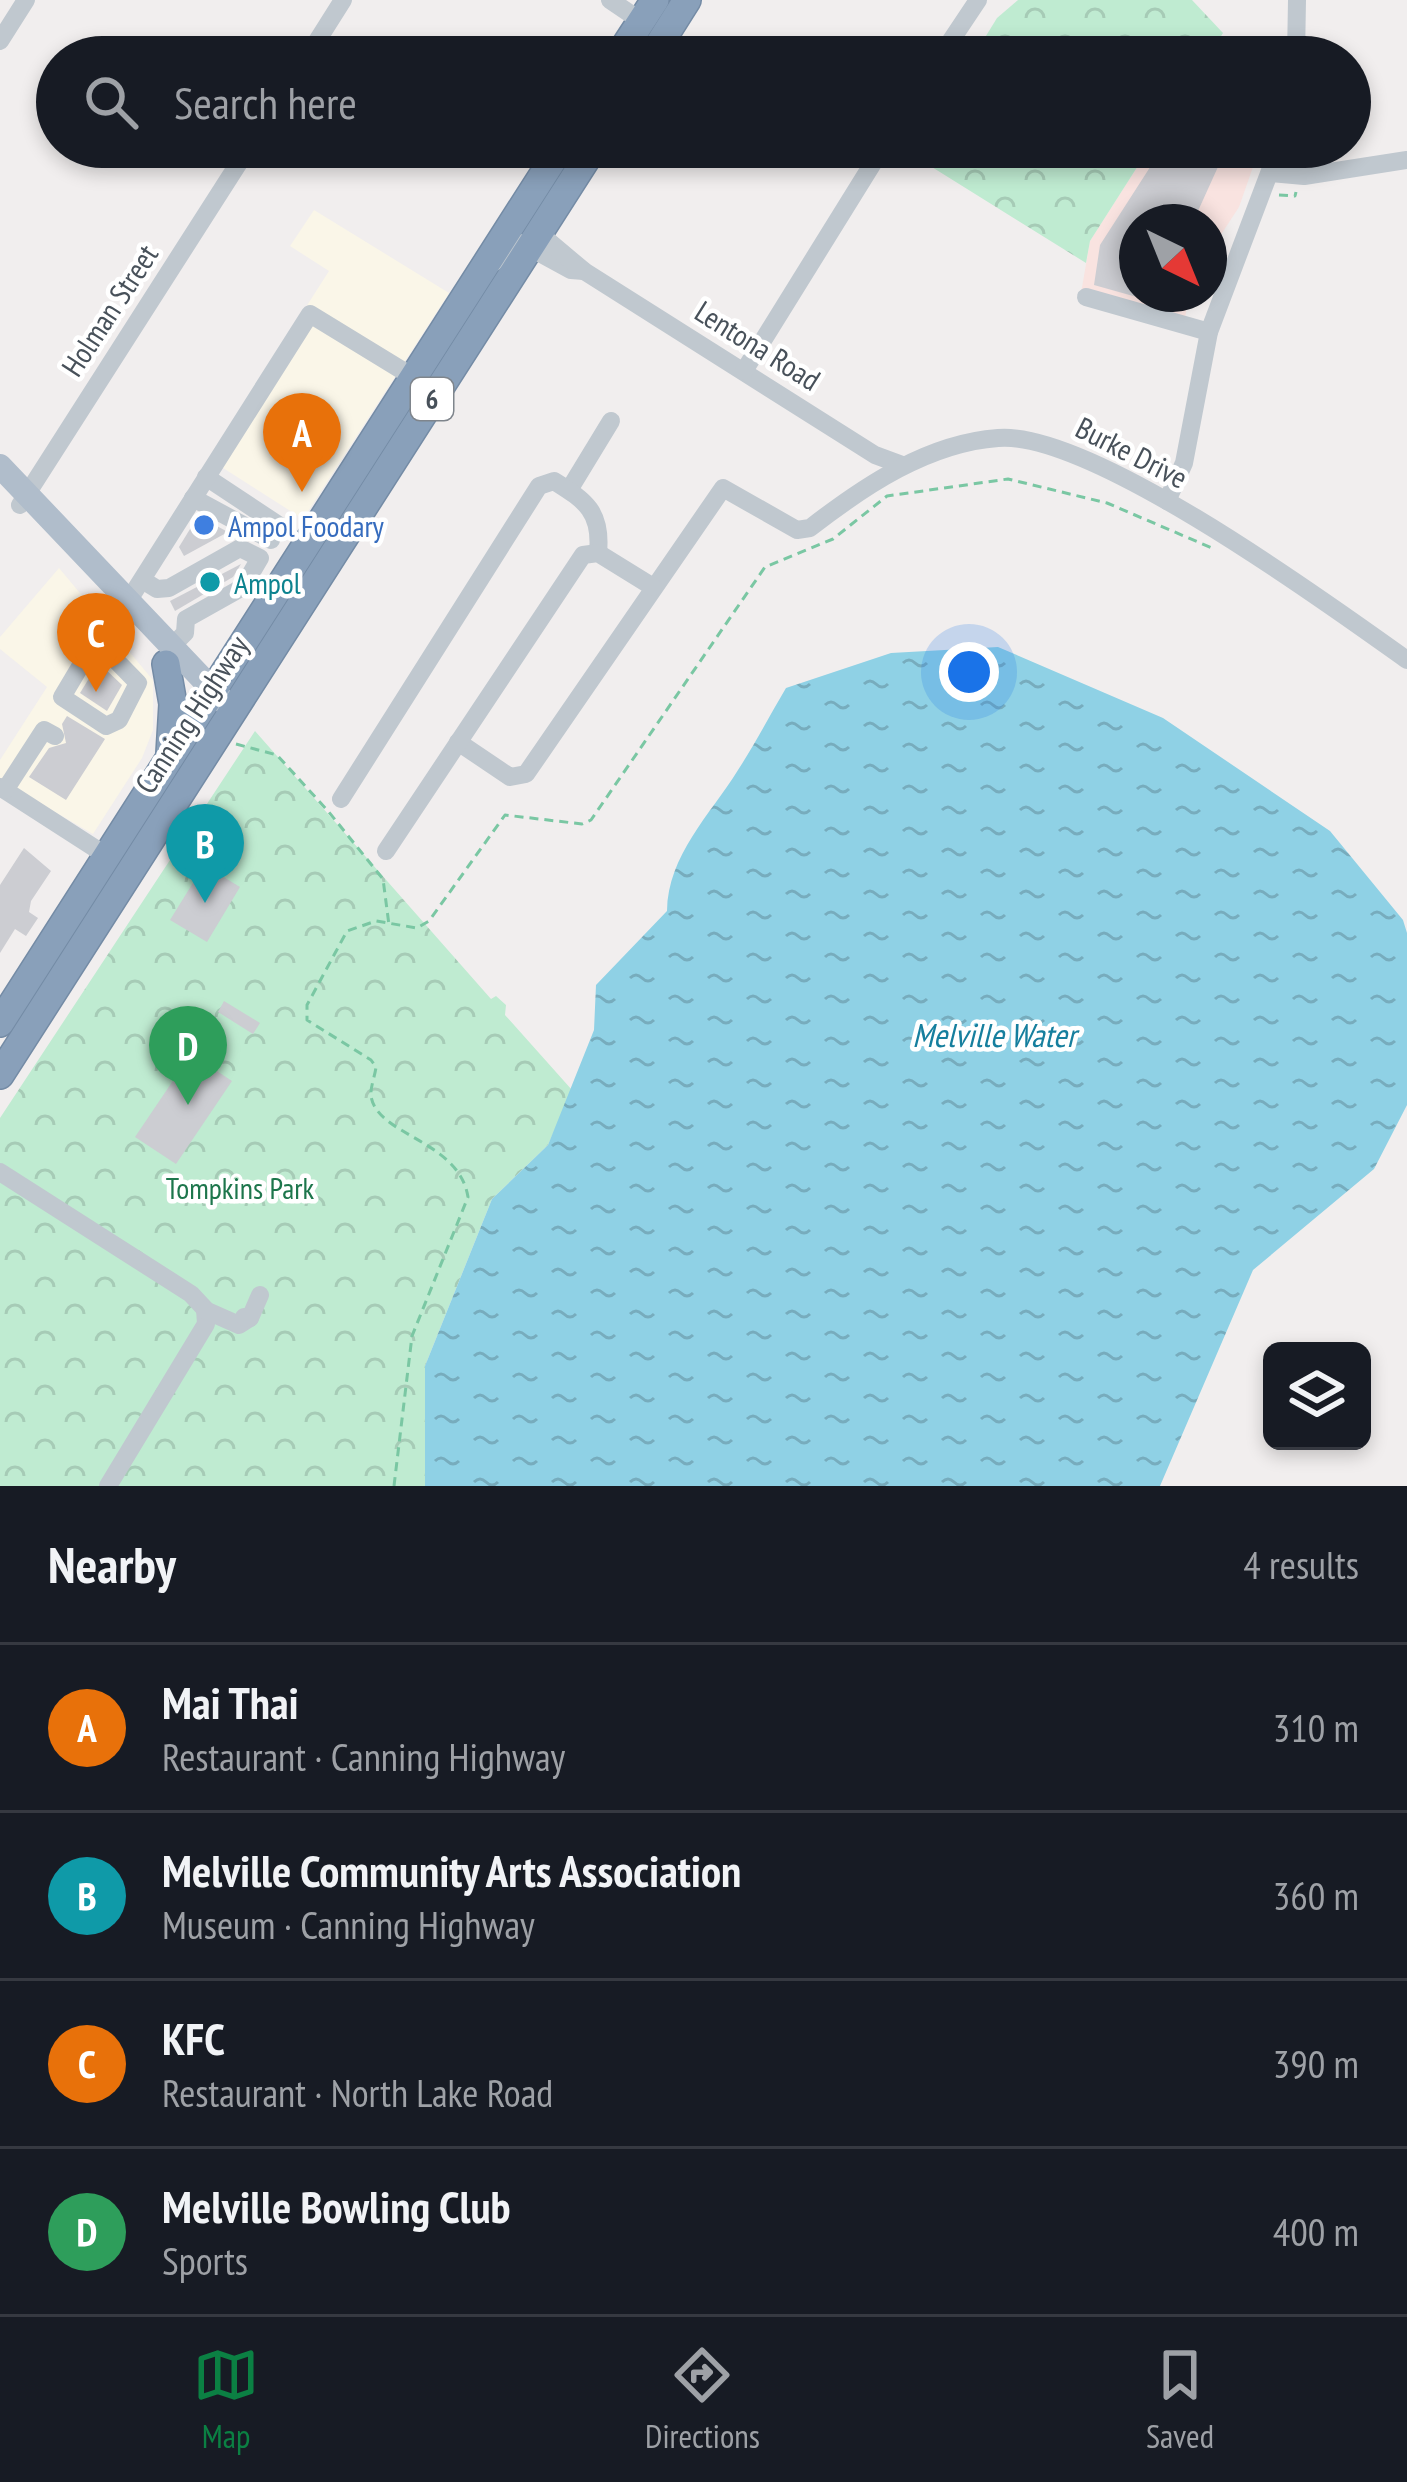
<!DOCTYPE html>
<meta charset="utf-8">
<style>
:root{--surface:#171b24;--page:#242831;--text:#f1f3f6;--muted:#9ea1a6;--line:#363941;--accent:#0b8043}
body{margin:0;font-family:"PT Sans Narrow",sans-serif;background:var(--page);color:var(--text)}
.controls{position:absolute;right:36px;bottom:36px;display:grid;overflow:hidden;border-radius:18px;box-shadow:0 6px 18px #0003}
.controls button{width:108px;height:108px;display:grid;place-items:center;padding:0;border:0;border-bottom:3px solid var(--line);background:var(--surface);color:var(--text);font:60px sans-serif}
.compass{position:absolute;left:1119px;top:204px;width:108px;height:108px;border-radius:50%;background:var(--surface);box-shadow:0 6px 18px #0003;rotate:137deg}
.you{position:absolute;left:969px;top:672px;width:42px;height:42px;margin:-30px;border:9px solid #fff;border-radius:50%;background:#1a73e8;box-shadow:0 0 0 18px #1a73e833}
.badge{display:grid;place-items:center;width:78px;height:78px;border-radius:50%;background:var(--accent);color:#fff;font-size:39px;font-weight:700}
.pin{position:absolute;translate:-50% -99px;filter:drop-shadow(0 3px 6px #0008)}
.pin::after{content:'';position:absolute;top:63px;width:42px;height:36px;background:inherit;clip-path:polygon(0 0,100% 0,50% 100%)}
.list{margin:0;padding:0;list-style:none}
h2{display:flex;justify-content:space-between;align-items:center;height:156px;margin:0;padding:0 48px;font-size:51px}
h2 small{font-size:39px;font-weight:400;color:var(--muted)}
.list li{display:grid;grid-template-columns:78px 1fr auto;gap:36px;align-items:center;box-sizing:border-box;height:168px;padding:0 48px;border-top:3px solid var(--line)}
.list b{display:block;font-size:45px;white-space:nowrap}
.list p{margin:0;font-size:39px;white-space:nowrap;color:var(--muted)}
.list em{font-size:39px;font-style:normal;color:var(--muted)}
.icon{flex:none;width:66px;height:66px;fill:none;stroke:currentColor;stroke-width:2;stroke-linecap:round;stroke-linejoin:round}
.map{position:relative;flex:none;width:1407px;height:1486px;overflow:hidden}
.search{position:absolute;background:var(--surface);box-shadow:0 6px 18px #0003;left:36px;right:36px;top:36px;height:132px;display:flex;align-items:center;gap:30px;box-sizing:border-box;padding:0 42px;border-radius:66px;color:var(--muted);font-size:45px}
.sheet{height:828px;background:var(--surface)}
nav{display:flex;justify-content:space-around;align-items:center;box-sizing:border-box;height:168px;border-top:3px solid var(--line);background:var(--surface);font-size:33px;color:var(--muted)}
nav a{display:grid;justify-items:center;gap:6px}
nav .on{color:var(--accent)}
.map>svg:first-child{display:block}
.commercial{fill:#faf6e8}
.medical{fill:#f9e3e0}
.forest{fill:url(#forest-crowns)}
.water{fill:url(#water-ripples)}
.building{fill:#cccdd2}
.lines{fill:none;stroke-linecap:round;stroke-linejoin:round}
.highway-casing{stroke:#748ba5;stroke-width:30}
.path{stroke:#7ac7a3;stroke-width:3;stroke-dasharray:9 6;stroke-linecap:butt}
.minor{stroke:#c0c8cf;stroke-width:18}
.major{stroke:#b0bdcb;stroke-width:24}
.highway{stroke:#89a0ba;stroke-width:27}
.shop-dot{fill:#3f7fe0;stroke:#fff;stroke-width:4.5}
.culture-dot{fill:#0f9aa8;stroke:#fff;stroke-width:4.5}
.labels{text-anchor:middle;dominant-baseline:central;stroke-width:9;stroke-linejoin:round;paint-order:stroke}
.shield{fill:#fff;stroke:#7f858c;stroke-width:3}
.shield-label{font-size:27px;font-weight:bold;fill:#48515a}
.street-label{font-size:30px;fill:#48515a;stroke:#fff}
.shop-label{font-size:30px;fill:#366cbe;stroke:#fff;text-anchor:start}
.culture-label{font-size:30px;fill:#0d838f;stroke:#fff;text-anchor:start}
.park-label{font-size:30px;fill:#1d764c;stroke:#fff}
.water-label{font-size:33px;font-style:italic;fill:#167f9e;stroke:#fff}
</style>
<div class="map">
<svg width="1407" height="1486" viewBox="0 0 1407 1486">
<defs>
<pattern id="forest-crowns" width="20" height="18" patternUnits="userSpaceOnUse" patternTransform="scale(3)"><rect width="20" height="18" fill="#bfebd1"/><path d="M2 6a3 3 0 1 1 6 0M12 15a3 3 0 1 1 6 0" fill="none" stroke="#a6cbb6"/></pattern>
<pattern id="water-ripples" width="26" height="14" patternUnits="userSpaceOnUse" patternTransform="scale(3)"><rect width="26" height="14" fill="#8fd1e5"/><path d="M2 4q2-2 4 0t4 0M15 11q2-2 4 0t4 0" fill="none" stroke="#77acbd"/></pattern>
</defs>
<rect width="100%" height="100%" fill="#f1eeee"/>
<g class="commercial">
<path d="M314,210L449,293L303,519L209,459L329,271L290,246Z"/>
<path d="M59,568L153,680V730L142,758L93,834L0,780V760L47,687L0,649V637Z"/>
</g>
<path class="medical" d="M1150,147H1260L1239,207L1209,253V222H1137V294H1189L1183,331L1080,299L1090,241Z"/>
<g class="forest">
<path d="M1018,0H1192L1223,33L1208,57H973L997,18Z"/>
<path d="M916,147H1150L1090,241L1086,263L911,154Z"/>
<path d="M255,731L491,999L496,996L506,1005L505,1015L572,1090L548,1145L492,1199L425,1366V1486H0V1118Z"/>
</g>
<path class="water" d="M998,647L1163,718L1330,831L1403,920L1407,933V1105L1374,1169L1253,1270L1160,1486H425V1366L492,1199L548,1145L594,1030L596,985L667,911C668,855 710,815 738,770C755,744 770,715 786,688L891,653Z"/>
<g class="building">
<path d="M1163,147H1227L1193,222H1137V294H1159L1158,303L1094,285L1100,245Z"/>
<path d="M198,516L228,532L184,556L179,547Z"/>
<path d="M241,564L233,577L175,611L170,601Z"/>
<path d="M102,666L122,685L107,711L80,693L96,667Z"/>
<path d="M67,716L105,739L66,800L29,777L49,748L66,743L62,724Z"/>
<path d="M24,848L51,871L31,901L29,912L38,918L26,936L15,929L0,953V885Z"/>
<path d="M204,865L240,887L207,942L170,920Z"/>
<path d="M224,1001L260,1023L253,1034L218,1012Z"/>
<path d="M191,1054L232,1081L176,1164L135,1137Z"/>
</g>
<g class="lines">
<defs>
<g id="highway">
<path d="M618,57L655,0"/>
<path d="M651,57L687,0"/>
<path d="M166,664L173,704L170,753"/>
<path d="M0,1023L561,147"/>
<path d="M0,1075L594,147"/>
</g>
</defs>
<use href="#highway" class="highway-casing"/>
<g class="path">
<path d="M1279,195L1295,196L1296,192"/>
<path d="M236,744L277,755L328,811L383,879L389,925"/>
<path d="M394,1486L412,1336L468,1197C459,1140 377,1136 371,1096C370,1088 375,1076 376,1067L371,1060L307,1020V1005L347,931L376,921L417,928L429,921L505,815L582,824L591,820L765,567L833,539L887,496L1008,479L1107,503L1212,548"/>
</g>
<g class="minor">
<path d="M610,0L641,21"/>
<path d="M0,41L26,0"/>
<path d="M307,57L343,0"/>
<path d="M940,57L978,0"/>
<path d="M1296,57L1297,0"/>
<path d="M1271,173L1304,176L1407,160"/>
<path d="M534,236L538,252L571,270L584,271"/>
<path d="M493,263L517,244L547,240L584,271L875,455L902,465"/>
<path d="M1086,297L1209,332"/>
<path d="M744,371L883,147"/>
<path d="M206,477L280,526"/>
<path d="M569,490L611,421"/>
<path d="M193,498L271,540"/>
<path d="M1167,501L1184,463L1209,332L1279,147"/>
<path d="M20,505L249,147"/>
<path d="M144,581L157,589L169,588L240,548L260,558L243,587L186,619L185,633L171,647"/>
<path d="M127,603L310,314L413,377"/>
<path d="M96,640L138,683L119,720L106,726L62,697Z"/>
<path d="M458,742L510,777L526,774L723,488L797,530L810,528C864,486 928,443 998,438C1090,430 1327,603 1407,660"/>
<path d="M0,787L107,856"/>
<path d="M5,790L44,730L55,736"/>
<path d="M341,799L539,486L554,481C586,501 602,512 598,553"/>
<path d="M386,851L583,555L598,553L653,587"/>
<path d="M0,1172L191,1294L205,1309L206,1324L108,1486"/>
<path d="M205,1310L239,1325L250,1318"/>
<path d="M244,1317L250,1318L260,1295"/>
</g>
<path class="major" d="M0,466L233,711"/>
<use href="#highway" class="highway"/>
</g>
<circle class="shop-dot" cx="204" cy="525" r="12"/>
<circle class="culture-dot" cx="210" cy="582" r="12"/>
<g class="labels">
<rect class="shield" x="411" y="378" width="42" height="42" rx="9"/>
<g class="shield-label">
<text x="432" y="399">6</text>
</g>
<g class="street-label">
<text transform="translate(109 310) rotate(-57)">Holman Street</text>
<text transform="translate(758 345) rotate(32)">Lentona Road</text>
<text transform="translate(1132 452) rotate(27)">Burke Drive</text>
<text transform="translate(191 714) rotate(-57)">Canning Highway</text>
</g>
<g class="shop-label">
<text x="228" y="525">Ampol Foodary</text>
</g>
<g class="culture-label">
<text x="234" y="582">Ampol</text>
</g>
<g class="park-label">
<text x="240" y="1187">Tompkins Park</text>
</g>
<g class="water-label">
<text x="994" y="1034">Melville Water</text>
</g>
</g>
</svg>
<div class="controls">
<button><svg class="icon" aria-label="layers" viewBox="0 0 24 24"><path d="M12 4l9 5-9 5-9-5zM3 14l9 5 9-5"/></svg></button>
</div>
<svg class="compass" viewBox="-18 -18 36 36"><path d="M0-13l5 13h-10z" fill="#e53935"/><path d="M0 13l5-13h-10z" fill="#9ea1a6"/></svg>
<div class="you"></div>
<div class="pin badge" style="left:302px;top:492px;background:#e8710a">A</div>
<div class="pin badge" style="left:205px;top:903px;background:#0f9aa8">B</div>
<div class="pin badge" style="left:96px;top:692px;background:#e8710a">C</div>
<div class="pin badge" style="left:188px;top:1105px;background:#2e9e5b">D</div>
<div class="search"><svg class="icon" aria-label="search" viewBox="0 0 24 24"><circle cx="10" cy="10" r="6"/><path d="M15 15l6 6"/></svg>Search here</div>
</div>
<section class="sheet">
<h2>Nearby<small>4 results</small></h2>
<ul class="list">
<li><span class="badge" style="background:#e8710a">A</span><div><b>Mai Thai</b><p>Restaurant · Canning Highway</p></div><em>310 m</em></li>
<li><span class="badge" style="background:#0f9aa8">B</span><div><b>Melville Community Arts Association</b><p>Museum · Canning Highway</p></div><em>360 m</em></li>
<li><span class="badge" style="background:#e8710a">C</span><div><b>KFC</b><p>Restaurant · North Lake Road</p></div><em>390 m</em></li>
<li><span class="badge" style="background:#2e9e5b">D</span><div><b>Melville Bowling Club</b><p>Sports</p></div><em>400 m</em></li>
</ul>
</section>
<nav>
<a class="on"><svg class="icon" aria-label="map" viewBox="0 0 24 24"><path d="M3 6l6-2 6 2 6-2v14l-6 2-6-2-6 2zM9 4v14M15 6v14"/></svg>Map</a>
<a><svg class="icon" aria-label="directions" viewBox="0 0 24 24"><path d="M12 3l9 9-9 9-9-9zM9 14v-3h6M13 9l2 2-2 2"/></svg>Directions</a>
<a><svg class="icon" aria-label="saved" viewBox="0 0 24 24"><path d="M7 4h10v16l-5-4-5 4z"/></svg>Saved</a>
</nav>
